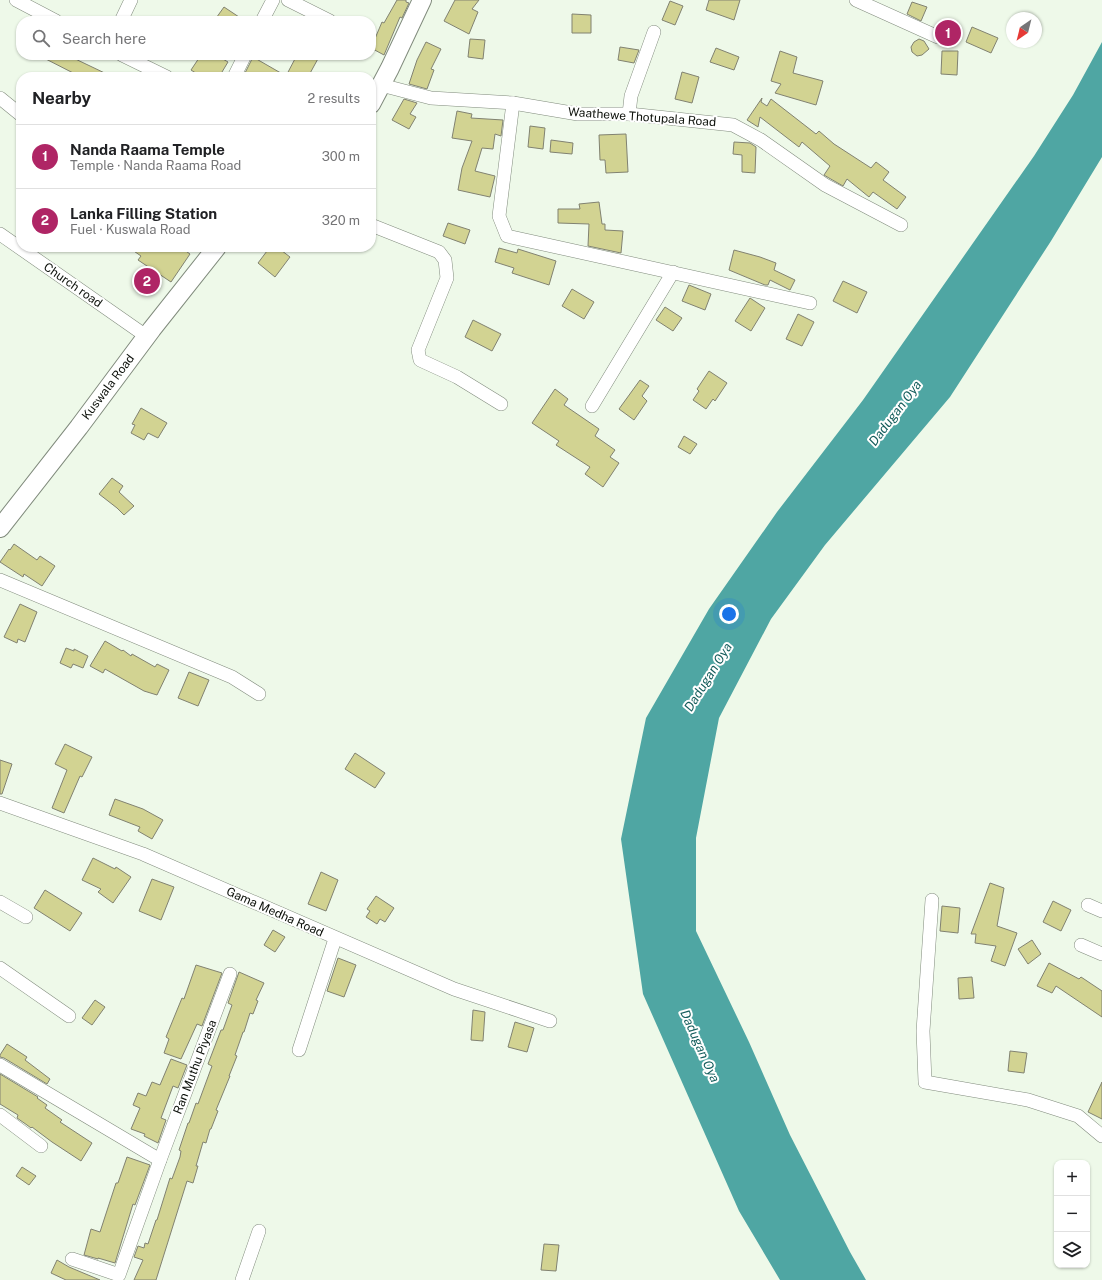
<!DOCTYPE html>
<meta charset="utf-8">
<style>
:root{--surface:#fff;--page:#f2f2f2;--text:#202124;--muted:#757577;--line:#e0e0e0;--accent:#af2565}
body{margin:0;font-family:"Public Sans",sans-serif;background:var(--page);color:var(--text)}
.controls{position:absolute;right:12px;bottom:12px;display:grid;overflow:hidden;border-radius:8px;box-shadow:0 1px 3px #0004}
.controls button{width:36px;height:36px;display:grid;place-items:center;padding:0;border:0;border-bottom:1px solid var(--line);background:var(--surface);color:var(--text);font:20px sans-serif}
.compass{position:absolute;left:1006px;top:12px;width:36px;height:36px;border-radius:50%;background:var(--surface);box-shadow:0 1px 3px #0004;rotate:215deg}
.you{position:absolute;left:729px;top:614px;width:14px;height:14px;margin:-10px;border:3px solid #fff;border-radius:50%;background:#1a73e8;box-shadow:0 0 0 6px #1a73e833}
.badge{display:grid;place-items:center;width:26px;height:26px;border-radius:50%;background:var(--accent);color:#fff;font-size:13px;font-weight:700}
.pin{position:absolute;translate:-50% -50%;border:2px solid #fff;box-shadow:0 1px 4px #0006}
.list{margin:0;padding:0;list-style:none}
h2{display:flex;justify-content:space-between;align-items:center;height:52px;margin:0;padding:0 16px;font-size:17px}
h2 small{font-size:13px;font-weight:400;color:var(--muted)}
.list li{display:grid;grid-template-columns:26px 1fr auto;gap:12px;align-items:center;box-sizing:border-box;height:64px;padding:0 16px;border-top:1px solid var(--line)}
.list b{display:block;font-size:15px;white-space:nowrap}
.list p{margin:0;font-size:13px;white-space:nowrap;color:var(--muted)}
.list em{font-size:13px;font-style:normal;color:var(--muted)}
.icon{flex:none;width:22px;height:22px;fill:none;stroke:currentColor;stroke-width:2;stroke-linecap:round;stroke-linejoin:round}
.map{position:relative;flex:none;width:1102px;height:1280px;overflow:hidden}
.search{position:absolute;background:var(--surface);box-shadow:0 1px 3px #0004;left:16px;top:16px;width:360px;height:44px;display:flex;align-items:center;gap:10px;box-sizing:border-box;padding:0 14px;border-radius:16px;color:var(--muted);font-size:15px}
.panel{position:absolute;background:var(--surface);box-shadow:0 1px 3px #0004;left:16px;top:72px;width:360px;height:180px;border-radius:16px}
.map>svg:first-child{display:block}
.water{fill:#4fa6a3}
.building{fill:#d2d392;stroke:#818271}
.lines{fill:none;stroke-linecap:round;stroke-linejoin:round}
.street-casing{stroke:#818b7d;stroke-width:14}
.secondary-casing{stroke:#818b7d;stroke-width:20}
.street{stroke:#fff;stroke-width:13}
.secondary{stroke:#fff;stroke-width:18}
.labels{text-anchor:middle;dominant-baseline:central;stroke-width:4;stroke-linejoin:round;paint-order:stroke}
.street-label{font-size:12px;fill:#0d110b;stroke:#fff}
.water-label{font-size:13px;font-style:italic;fill:#145d5c;stroke:#fff}
</style>
<div class="map">
<svg width="1102" height="1280" viewBox="0 0 1102 1280">
<rect width="100%" height="100%" fill="#eef9e9"/>
<path class="water" d="M1102,42V157L1051,241L950,397L825,545L771,619L719,718L696,838V931L749,1042L790,1135L850,1252L866,1280H780L739,1211L643,994L621,839L646,718L709,609L777,512L863,400L1034,156L1073,95Z"/>
<g class="building">
<path d="M397,0H406V2L409,3L402,18L400,17L384,55L371,48L382,22L384,23Z"/>
<path d="M455,0H479L472,9L478,12L469,34L444,21Z"/>
<path d="M709,0H740L734,20L706,10Z"/>
<path d="M670,1L683,6L675,25L662,20Z"/>
<path d="M912,2L927,7L921,21L907,14Z"/>
<path d="M224,7L245,21H214Z"/>
<path d="M572,14L591,15V33H572Z"/>
<path d="M972,27L998,38L991,53L966,42Z"/>
<path d="M470,39L485,40L483,59L468,57Z"/>
<path d="M919,39L924,41L929,49L922,55L917,56L912,52L911,47L914,42Z"/>
<path d="M426,42L441,49L431,69L434,70L427,89L409,84L417,60Z"/>
<path d="M620,47L639,50L634,63L618,60Z"/>
<path d="M716,48L739,57L734,70L710,62Z"/>
<path d="M780,51L797,57L793,73L823,81L816,105L775,93L781,84L771,81Z"/>
<path d="M942,51H958L957,75L941,74Z"/>
<path d="M38,55H67L113,77H81Z"/>
<path d="M201,55H216L228,62L219,77H202L191,70Z"/>
<path d="M297,55H320L308,77H247L244,75L253,57L286,76Z"/>
<path d="M682,72L699,77L692,103L675,99Z"/>
<path d="M762,98L761,102L767,106L771,99L816,134L819,131L834,144L871,168L876,162L889,172L883,180L906,197L897,209L873,192L869,197L847,179L843,186L829,178L824,175L830,166L802,142L799,147L760,117L758,127L747,120Z"/>
<path d="M404,99L417,103L410,114L416,117L409,129L392,120Z"/>
<path d="M457,111L472,114L471,118L503,120L501,136L495,134L493,149L482,148L475,171L495,176L490,197L458,190L462,168L472,141L452,138Z"/>
<path d="M530,126L545,128L543,149L528,147Z"/>
<path d="M626,134L628,172L606,173L605,160H600L599,135Z"/>
<path d="M551,140L573,143L572,154L550,152Z"/>
<path d="M734,142L750,143L756,147L755,173L742,172V155L733,154Z"/>
<path d="M599,202L602,224H605V230L623,231L621,253L588,246L589,224L558,223V209H580L579,204Z"/>
<path d="M448,223L470,230L465,244L443,236Z"/>
<path d="M128,247H180L190,254L171,282L138,260L141,256Z"/>
<path d="M270,247H277L290,257L275,277L258,263Z"/>
<path d="M499,248L517,253L518,249L556,261L549,285L512,273L514,268L495,262Z"/>
<path d="M734,250L760,257L776,263L774,270L795,280L790,290L770,280L768,285H765L729,270Z"/>
<path d="M843,281L867,292L857,313L833,301Z"/>
<path d="M689,285L711,294L705,310L682,301Z"/>
<path d="M572,289L594,302L584,319L562,306Z"/>
<path d="M750,298L765,308L751,331L735,321Z"/>
<path d="M665,307L682,318L673,331L656,320Z"/>
<path d="M798,314L814,322L802,346L786,339Z"/>
<path d="M473,320L501,334L492,351L465,337Z"/>
<path d="M709,371L727,383L715,401L713,399L706,409L693,400L699,391L697,389Z"/>
<path d="M640,380L649,386L642,396L647,401L634,420L619,409Z"/>
<path d="M555,389L568,399L564,405L599,429L595,436L615,450L610,457L619,463L603,487L585,474L590,467L556,445L559,441L532,423Z"/>
<path d="M141,408L167,423L158,438L148,433L144,440L131,433L135,425L132,424Z"/>
<path d="M684,436L697,444L690,454L678,447Z"/>
<path d="M112,478L123,486L119,492L134,506L124,515L117,508L99,494Z"/>
<path d="M14,544L37,560L40,556L55,566L42,586L24,574L23,577L0,562L9,549L10,550Z"/>
<path d="M20,604L37,612L25,642L18,639L17,643L4,637Z"/>
<path d="M105,641L122,651L123,650L131,656L132,654L155,667L157,664L169,670L157,695L144,691L105,669L103,673L90,666Z"/>
<path d="M66,648L74,651V649L88,656L83,668L73,664L71,668L60,663Z"/>
<path d="M189,672L209,680L198,706L178,698Z"/>
<path d="M65,744L92,757L82,777L80,776L64,813L52,808L67,770L55,764Z"/>
<path d="M355,753L385,773L375,788L345,769Z"/>
<path d="M0,760L12,764L2,794H0Z"/>
<path d="M115,799L143,809L163,820L152,839L138,831L140,827L109,815Z"/>
<path d="M93,858L115,869L116,867L131,877L113,903L98,892L101,889L82,880Z"/>
<path d="M321,872L338,880L326,911L308,904Z"/>
<path d="M152,879L174,887L161,920L139,911Z"/>
<path d="M990,883L1004,888L997,926L1017,933L1005,966L991,961L996,946L975,943L976,934H971Z"/>
<path d="M45,890L82,913L70,931L34,908Z"/>
<path d="M376,896L394,908L385,922L380,919L377,924L366,917L370,911L367,909Z"/>
<path d="M1053,901L1071,910L1061,931L1043,922Z"/>
<path d="M942,906L960,908L958,933L940,931Z"/>
<path d="M273,930L285,937L275,952L264,945Z"/>
<path d="M1032,940L1041,954L1028,964L1018,949Z"/>
<path d="M338,958L356,965L344,997L327,991Z"/>
<path d="M1049,963L1079,979L1081,977L1102,991V1017L1056,986L1052,993L1037,986Z"/>
<path d="M196,965L222,973L202,1026L197,1024L181,1059L164,1053L169,1039L166,1037L182,998L184,999Z"/>
<path d="M239,972L264,983L256,1000L258,1001L253,1014L250,1013L244,1032H243L235,1055L237,1056L229,1076H230L216,1110L218,1111L211,1129H210L206,1143L203,1142L196,1166H198L193,1183L187,1181L156,1280H134L143,1260L134,1257L138,1246L144,1248L145,1243L148,1244L156,1220H157L170,1178L172,1179L180,1157L181,1151L179,1150L188,1123H189L196,1103L198,1104L212,1066L208,1064L221,1030H223L232,1005L228,1003Z"/>
<path d="M972,977L974,998L959,999L958,978Z"/>
<path d="M95,1000L105,1007L92,1025L82,1018Z"/>
<path d="M473,1010L485,1012L483,1041L471,1040Z"/>
<path d="M515,1022L534,1028L527,1052L508,1047Z"/>
<path d="M7,1044L27,1057L25,1060L50,1079L47,1084L4,1058L0,1057V1055Z"/>
<path d="M1010,1051L1027,1053L1024,1073L1008,1071Z"/>
<path d="M171,1059L187,1065L178,1088L173,1086L161,1118L166,1120L158,1143L144,1136L145,1134L131,1129L140,1108L133,1105L138,1093L146,1096L152,1082L160,1085Z"/>
<path d="M0,1074L38,1097L37,1098L47,1105L45,1108L62,1120L60,1122L92,1143L81,1161L52,1142L32,1127L31,1128L27,1125L17,1118L18,1115L0,1104Z"/>
<path d="M1102,1082V1119L1088,1112Z"/>
<path d="M127,1157L150,1165L135,1205L133,1204L115,1263L98,1258V1259L84,1255L91,1229L100,1232L116,1183H118Z"/>
<path d="M22,1167L36,1176L29,1185L16,1176Z"/>
<path d="M544,1244L559,1245L556,1271L541,1270Z"/>
<path d="M57,1260L69,1267L100,1280H66L51,1273Z"/>
</g>
<g class="lines">
<defs>
<g id="street">
<path d="M16,0L56,21"/>
<path d="M288,0L330,21"/>
<path d="M856,0L938,37"/>
<path d="M121,21L131,0"/>
<path d="M262,21L273,0"/>
<path d="M122,55L167,77"/>
<path d="M234,77L245,55"/>
<path d="M381,85L431,98L513,103L578,114H629L733,125L761,140L825,185L901,225"/>
<path d="M0,98L21,115"/>
<path d="M513,103L499,216L507,236L810,303"/>
<path d="M629,114L631,96L654,32"/>
<path d="M371,225L439,252L445,260L447,278L418,350L420,360L457,377L501,404"/>
<path d="M0,234L146,336"/>
<path d="M592,406L673,272"/>
<path d="M0,580L232,677L259,694"/>
<path d="M0,803L143,854L454,989L550,1021"/>
<path d="M932,900L923,1031L925,1082L1028,1100L1078,1116L1102,1136"/>
<path d="M0,902L26,917"/>
<path d="M1088,905L1102,911"/>
<path d="M1081,945L1102,954"/>
<path d="M0,968L69,1016"/>
<path d="M299,1050L335,939"/>
<path d="M0,1065L160,1160"/>
<path d="M0,1115L41,1146"/>
<path d="M72,1259L119,1275L160,1160L230,974"/>
<path d="M242,1280L259,1231"/>
</g>
<g id="secondary">
<path d="M371,104L390,68L422,0"/>
<path d="M0,528L79,427L152,329L217,247"/>
</g>
</defs>
<use href="#street" class="street-casing"/>
<use href="#secondary" class="secondary-casing"/>
<use href="#street" class="street"/>
<use href="#secondary" class="secondary"/>
</g>
<g class="labels">
<g class="street-label">
<text transform="translate(642 117) rotate(4)">Waathewe Thotupala Road</text>
<text transform="translate(73 285) rotate(35)">Church road</text>
<text transform="translate(108 387) rotate(-53)">Kuswala Road</text>
<text transform="translate(275 912) rotate(24)">Gama Medha Road</text>
<text transform="translate(195 1067) rotate(-69)">Ran Muthu Piyasa</text>
</g>
<g class="water-label">
<text transform="translate(895 413) rotate(-53)">Dadugan Oya</text>
<text transform="translate(708 677) rotate(-58)">Dadugan Oya</text>
<text transform="translate(700 1046) rotate(66)">Dadugan Oya</text>
</g>
</g>
</svg>
<div class="controls">
<button>+</button>
<button>−</button>
<button><svg class="icon" aria-label="layers" viewBox="0 0 24 24"><path d="M12 4l9 5-9 5-9-5zM3 14l9 5 9-5"/></svg></button>
</div>
<svg class="compass" viewBox="-18 -18 36 36"><path d="M0-13l5 13h-10z" fill="#e53935"/><path d="M0 13l5-13h-10z" fill="#757577"/></svg>
<div class="you"></div>
<div class="pin badge" style="left:948px;top:33px">1</div>
<div class="pin badge" style="left:147px;top:281px">2</div>
<div class="search"><svg class="icon" aria-label="search" viewBox="0 0 24 24"><circle cx="10" cy="10" r="6"/><path d="M15 15l6 6"/></svg>Search here</div>
<section class="panel">
<h2>Nearby<small>2 results</small></h2>
<ul class="list">
<li><span class="badge">1</span><div><b>Nanda Raama Temple</b><p>Temple · Nanda Raama Road</p></div><em>300 m</em></li>
<li><span class="badge">2</span><div><b>Lanka Filling Station</b><p>Fuel · Kuswala Road</p></div><em>320 m</em></li>
</ul>
</section>
</div>
